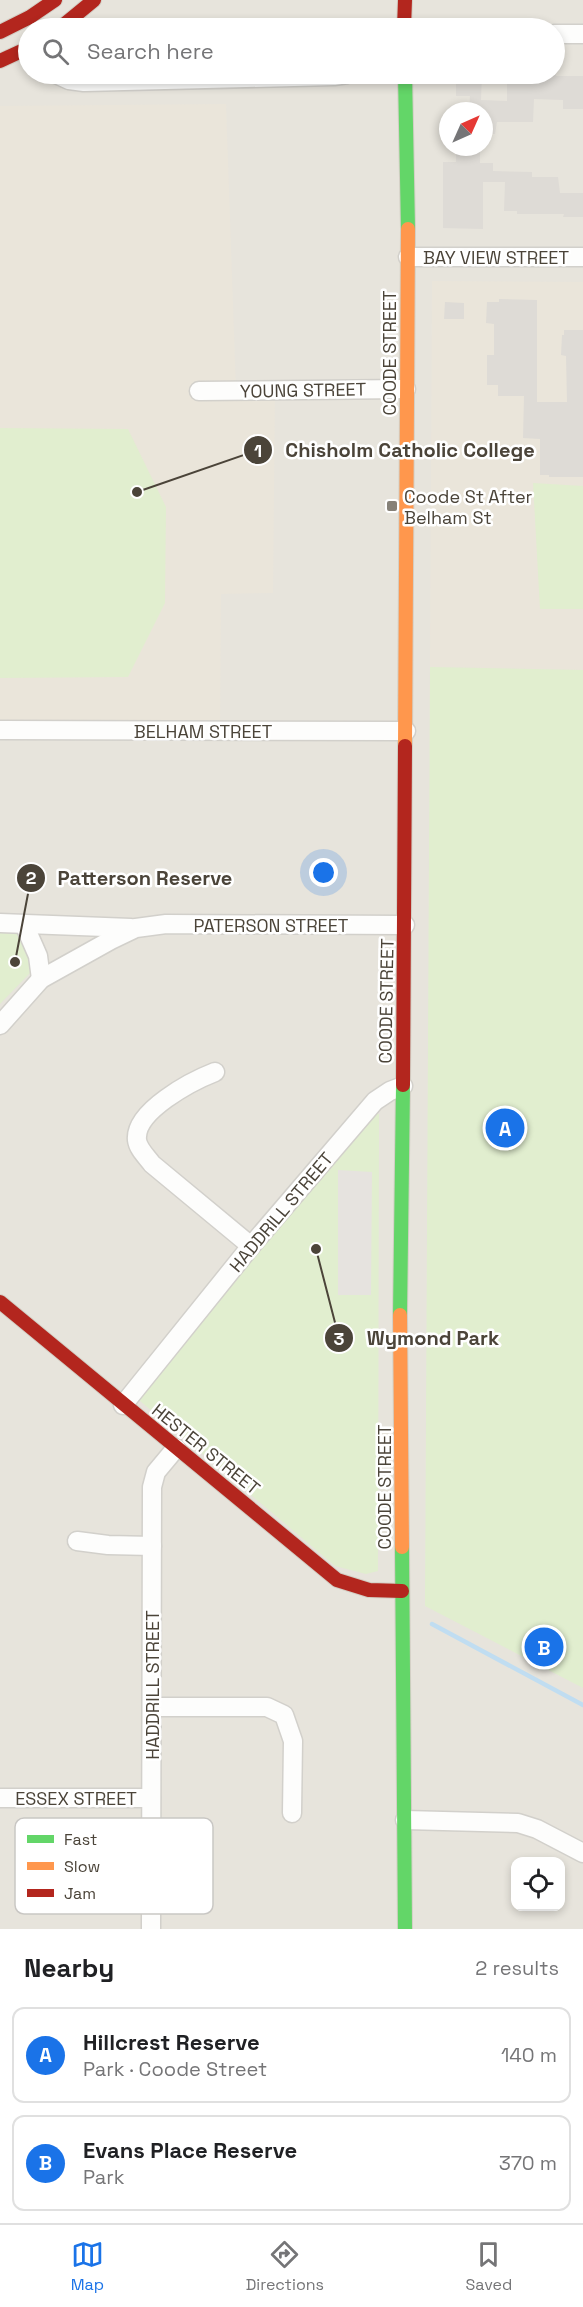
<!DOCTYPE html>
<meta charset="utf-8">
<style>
:root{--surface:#fff;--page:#f6f6f6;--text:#202124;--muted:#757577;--line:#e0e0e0;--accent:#1a73e8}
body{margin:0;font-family:"Space Grotesk",sans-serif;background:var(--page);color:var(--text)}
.controls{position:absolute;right:18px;bottom:18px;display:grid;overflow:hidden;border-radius:12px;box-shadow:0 3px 9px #0003}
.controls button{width:54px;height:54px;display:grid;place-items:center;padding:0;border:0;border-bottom:2px solid var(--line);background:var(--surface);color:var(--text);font:30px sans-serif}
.compass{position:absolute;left:439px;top:102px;width:54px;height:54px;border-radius:50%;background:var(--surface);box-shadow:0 3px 9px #0003;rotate:45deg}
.you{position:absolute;left:324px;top:873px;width:21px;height:21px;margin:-15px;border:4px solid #fff;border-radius:50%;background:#1a73e8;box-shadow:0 0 0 9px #1a73e833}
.badge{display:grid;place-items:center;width:39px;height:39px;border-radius:50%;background:var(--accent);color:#fff;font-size:20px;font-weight:700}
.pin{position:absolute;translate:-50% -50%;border:3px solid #fff;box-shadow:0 2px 6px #0006}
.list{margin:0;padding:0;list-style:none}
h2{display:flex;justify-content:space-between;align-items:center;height:78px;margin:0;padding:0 24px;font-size:26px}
h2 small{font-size:20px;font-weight:400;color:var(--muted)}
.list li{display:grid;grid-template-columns:39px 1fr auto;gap:18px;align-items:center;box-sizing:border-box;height:96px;margin:0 12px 12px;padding:0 12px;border:2px solid var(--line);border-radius:12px}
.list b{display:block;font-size:22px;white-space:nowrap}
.list p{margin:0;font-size:20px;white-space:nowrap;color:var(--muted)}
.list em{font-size:20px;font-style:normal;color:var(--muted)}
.icon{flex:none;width:33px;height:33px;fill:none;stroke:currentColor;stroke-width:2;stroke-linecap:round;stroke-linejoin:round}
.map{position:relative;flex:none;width:583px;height:1929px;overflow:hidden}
.search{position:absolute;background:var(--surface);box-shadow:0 3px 9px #0003;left:18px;right:18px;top:18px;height:66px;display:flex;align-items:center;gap:15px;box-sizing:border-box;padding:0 21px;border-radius:33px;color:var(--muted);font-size:22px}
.sheet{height:294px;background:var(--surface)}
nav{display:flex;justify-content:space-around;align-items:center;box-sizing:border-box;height:84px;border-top:2px solid var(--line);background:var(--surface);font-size:16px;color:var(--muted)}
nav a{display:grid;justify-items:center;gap:3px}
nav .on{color:var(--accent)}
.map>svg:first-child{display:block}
.residential{fill:#e7e4dc;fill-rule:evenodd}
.education{fill:#eae5da}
.green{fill:#e1eecf}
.parking{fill:#e6e3df}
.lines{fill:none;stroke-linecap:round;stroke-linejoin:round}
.stream{stroke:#c0ddf1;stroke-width:4.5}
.building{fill:#dedbd6}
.street-casing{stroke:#d2d0cb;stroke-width:21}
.fast-casing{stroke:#d3cfc5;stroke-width:16}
.slow-casing{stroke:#d3cfc5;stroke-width:16}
.jam-casing{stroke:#d3cfc5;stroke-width:16}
.street{stroke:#fdfdfc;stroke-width:18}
.fast{stroke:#63d668;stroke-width:14}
.slow{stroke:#ff974d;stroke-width:14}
.jam{stroke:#b3261e;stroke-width:14}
.poi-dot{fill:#868178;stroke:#fff;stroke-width:2}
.labels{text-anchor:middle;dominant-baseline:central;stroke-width:5;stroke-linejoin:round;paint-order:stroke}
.street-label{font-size:18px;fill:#4b4439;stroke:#fff}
.poi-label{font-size:18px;fill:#4b4439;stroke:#fff;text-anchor:start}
.key{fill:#fff;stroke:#c9c7c4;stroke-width:1.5}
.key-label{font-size:16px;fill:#4b4439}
.leader{fill:none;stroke:#4b4439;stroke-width:2}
.callout-dot{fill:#4b4439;stroke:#fff;stroke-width:2}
.mark-label{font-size:18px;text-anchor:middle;font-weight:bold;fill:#fff}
.callout-label{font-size:20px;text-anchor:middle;font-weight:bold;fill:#4b4439;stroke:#fff;stroke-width:5;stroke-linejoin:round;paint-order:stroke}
</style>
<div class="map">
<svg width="583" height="1929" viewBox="0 0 583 1929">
<rect width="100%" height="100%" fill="#f4f2ee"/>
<path class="residential" d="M0,0H583V1929H0ZM28,28H554V74H28ZM448,111H484V147H448ZM516,1862H560V1906H516Z"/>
<g class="education">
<path d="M226,104L236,390H275L273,593L221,594L220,732L0,730V106Z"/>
<path d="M432,281L583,282V670L430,667Z"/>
</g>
<g class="green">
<path d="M0,428L128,429L166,507L165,603L128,677L0,678Z"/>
<path d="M533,483L583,486V609H540Z"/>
<path d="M430,667L583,670V1688L425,1606Z"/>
<path d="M0,932H17L31,952L30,973L0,1004Z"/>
<path d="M367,1111L379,1114L378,1571L366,1574L335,1566L140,1401L143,1383Z"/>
</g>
<path class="parking" d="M338,1170L372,1172L371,1295H338Z"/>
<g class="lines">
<path class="stream" d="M432,1624L583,1705"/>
</g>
<g class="building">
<path d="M460,74H482L481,100L507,101V74H556V76H583V109H563V100L534,99L533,122H497L495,134H484V111H469L470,96H456V76H460Z"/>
<path d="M456,147H480V163H493V171L532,172V177H558L560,193H583V217H563L564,214H517V211H504L505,182H483V229L443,228V162H456Z"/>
<path d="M499,299L537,300V402H567L566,356L561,355L562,335H564V330H583V477H549V475H540V439L523,438L524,396H498V385H487V355H494V324L486,323L487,302H499Z"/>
<path d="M445,302L464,303V319H444Z"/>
</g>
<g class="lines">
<defs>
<g id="street">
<path d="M554,34H583"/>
<path d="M56,74L69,80L84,82L334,76L347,74"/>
<path d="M408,257H583"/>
<path d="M199,391L406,389"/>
<path d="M0,730L406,731"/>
<path d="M0,923L131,928"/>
<path d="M24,924L38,956L41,979"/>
<path d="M0,1025L41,979L111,940L136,928L166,924L405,925"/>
<path d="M215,1072C192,1081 134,1111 137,1140C138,1149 147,1157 152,1164L251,1246"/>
<path d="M123,1405L251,1246L375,1101L390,1091L403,1086"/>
<path d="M77,1541L108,1545L152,1546"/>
<path d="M152,1707H267L284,1715L293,1741L292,1813"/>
<path d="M0,1798H151"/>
<path d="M405,1820L518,1823L537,1829L583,1853"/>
<path d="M151,1929L152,1487L156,1472L176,1448"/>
</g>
<g id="fast">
<path d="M405,74L408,229"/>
<path d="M400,1315L403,1085"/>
<path d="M402,1547L405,1929"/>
</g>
<g id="slow">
<path d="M405,746L408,229"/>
<path d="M400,1315L402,1547"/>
</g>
<g id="jam">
<path d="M60,28L94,0"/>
<path d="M404,28L405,0"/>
<path d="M0,32L30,17L55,0"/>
<path d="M0,61L28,48"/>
<path d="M403,1085L405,746"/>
<path d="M0,1302L337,1580L369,1590L402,1591"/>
</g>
</defs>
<use href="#street" class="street-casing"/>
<use href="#fast" class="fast-casing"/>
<use href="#slow" class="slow-casing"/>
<use href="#jam" class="jam-casing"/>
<use href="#street" class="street"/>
<use href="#fast" class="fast"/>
<use href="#slow" class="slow"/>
<use href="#jam" class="jam"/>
</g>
<rect class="poi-dot" x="386" y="500" width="12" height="12" rx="3"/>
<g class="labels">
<g class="street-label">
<text x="496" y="257">BAY VIEW STREET</text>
<text transform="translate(389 353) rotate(-90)">COODE STREET</text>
<text transform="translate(303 390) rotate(-1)">YOUNG STREET</text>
<text x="203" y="731">BELHAM STREET</text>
<text x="271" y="925">PATERSON STREET</text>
<text transform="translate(386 1001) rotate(-89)">COODE STREET</text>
<text transform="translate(281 1212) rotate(-50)">HADDRILL STREET</text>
<text transform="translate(206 1449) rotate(39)">HESTER STREET</text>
<text transform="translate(384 1487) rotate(-90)">COODE STREET</text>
<text transform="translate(152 1685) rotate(-90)">HADDRILL STREET</text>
<text x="76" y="1798">ESSEX STREET</text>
</g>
<g class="poi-label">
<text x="404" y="496">Coode St After<tspan x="404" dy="21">Belham St</tspan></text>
</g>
</g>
<rect x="15" y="1818" width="198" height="96" rx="9" class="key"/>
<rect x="27" y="1835" width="27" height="8" fill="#63d668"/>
<rect x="27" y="1862" width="27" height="8" fill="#ff974d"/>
<rect x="27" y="1889" width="27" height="8" fill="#b3261e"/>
<g class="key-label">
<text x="64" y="1845">Fast</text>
<text x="64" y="1872">Slow</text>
<text x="64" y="1899">Jam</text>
</g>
<path class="leader" d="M137 492L258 450M15 962L31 878M316 1249L339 1338"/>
<g class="callout-dot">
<circle cx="137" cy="492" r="6"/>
<circle cx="15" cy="962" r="6"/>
<circle cx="316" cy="1249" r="6"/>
<circle cx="258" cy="450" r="15"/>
<circle cx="31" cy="878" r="15"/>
<circle cx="339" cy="1338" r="15"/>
</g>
<g class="mark-label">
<text x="258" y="457">1</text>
<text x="31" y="884">2</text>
<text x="339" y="1345">3</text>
</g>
<g class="callout-label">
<text x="410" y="457">Chisholm Catholic College</text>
<text x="145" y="885">Patterson Reserve</text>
<text x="433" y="1345">Wymond Park</text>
</g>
</svg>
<div class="controls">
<button><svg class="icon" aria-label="locate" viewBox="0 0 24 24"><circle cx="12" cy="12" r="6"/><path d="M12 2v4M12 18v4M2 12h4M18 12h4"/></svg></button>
</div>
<svg class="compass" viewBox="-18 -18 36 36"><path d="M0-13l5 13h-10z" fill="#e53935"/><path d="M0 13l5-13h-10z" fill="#757577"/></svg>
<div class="you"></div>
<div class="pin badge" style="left:505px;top:1128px">A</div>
<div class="pin badge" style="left:544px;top:1647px">B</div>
<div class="search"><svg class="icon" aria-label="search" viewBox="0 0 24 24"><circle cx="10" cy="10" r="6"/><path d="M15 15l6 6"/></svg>Search here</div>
</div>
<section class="sheet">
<h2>Nearby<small>2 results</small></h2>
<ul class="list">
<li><span class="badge">A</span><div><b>Hillcrest Reserve</b><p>Park · Coode Street</p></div><em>140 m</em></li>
<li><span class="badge">B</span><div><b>Evans Place Reserve</b><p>Park</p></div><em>370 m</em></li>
</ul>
</section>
<nav>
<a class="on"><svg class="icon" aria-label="map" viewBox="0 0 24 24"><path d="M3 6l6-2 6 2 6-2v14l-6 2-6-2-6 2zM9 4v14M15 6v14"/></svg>Map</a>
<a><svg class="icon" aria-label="directions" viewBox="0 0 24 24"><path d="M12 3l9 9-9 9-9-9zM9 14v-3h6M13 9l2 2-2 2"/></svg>Directions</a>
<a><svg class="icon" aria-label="saved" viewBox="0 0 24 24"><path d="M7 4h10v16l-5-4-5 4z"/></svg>Saved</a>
</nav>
